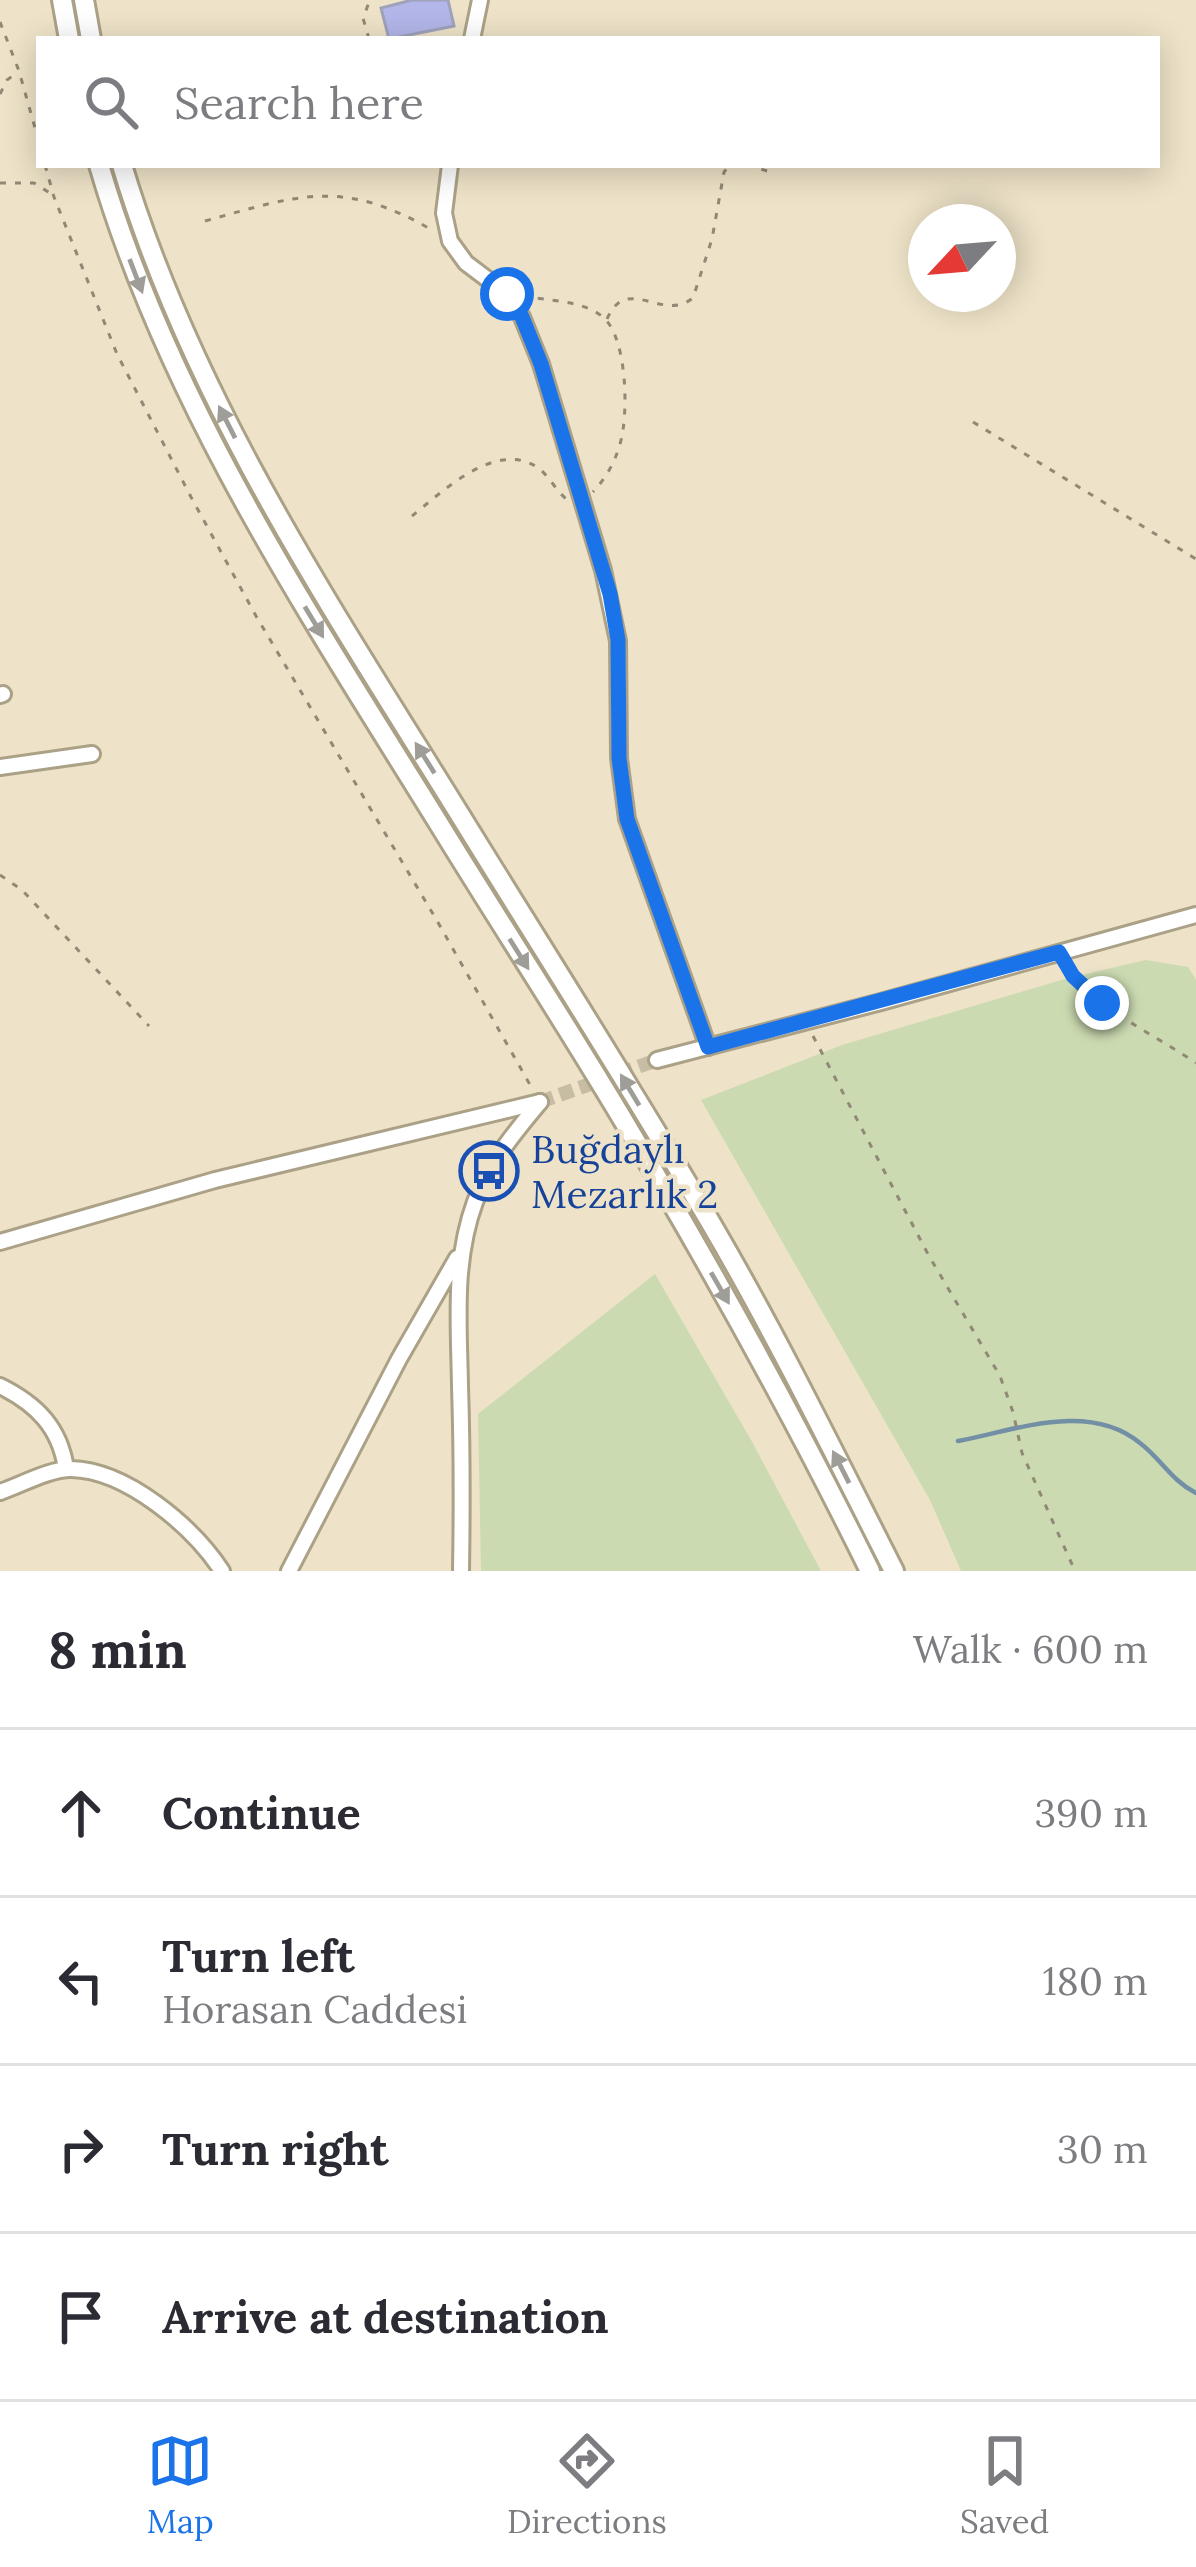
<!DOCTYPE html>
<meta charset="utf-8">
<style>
:root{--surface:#fff;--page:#f2f2f3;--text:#2b2b33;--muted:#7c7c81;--line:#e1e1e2;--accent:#1a73e8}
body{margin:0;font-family:Lora,serif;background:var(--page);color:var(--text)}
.compass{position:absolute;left:908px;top:204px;width:108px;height:108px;border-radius:50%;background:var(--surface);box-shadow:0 6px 30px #0003;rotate:244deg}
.stop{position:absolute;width:36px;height:36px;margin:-27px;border:9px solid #1a73e8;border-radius:50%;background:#fff}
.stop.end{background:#1a73e8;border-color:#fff;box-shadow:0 3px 12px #0008}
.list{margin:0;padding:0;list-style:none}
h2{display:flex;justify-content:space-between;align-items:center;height:156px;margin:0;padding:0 48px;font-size:51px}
h2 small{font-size:39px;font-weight:400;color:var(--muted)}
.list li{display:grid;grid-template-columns:78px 1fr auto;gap:36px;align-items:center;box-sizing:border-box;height:168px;padding:0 48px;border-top:3px solid var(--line)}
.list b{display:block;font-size:45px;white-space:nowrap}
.list p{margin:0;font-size:39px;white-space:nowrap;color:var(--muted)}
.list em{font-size:39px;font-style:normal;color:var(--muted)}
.icon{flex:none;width:66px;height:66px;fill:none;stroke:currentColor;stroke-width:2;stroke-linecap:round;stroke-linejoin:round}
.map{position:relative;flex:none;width:1196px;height:1571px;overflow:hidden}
.search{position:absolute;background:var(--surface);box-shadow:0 6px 30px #0003;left:36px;right:36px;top:36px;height:132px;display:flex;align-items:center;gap:30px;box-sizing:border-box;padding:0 42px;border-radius:0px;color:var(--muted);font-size:45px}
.sheet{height:828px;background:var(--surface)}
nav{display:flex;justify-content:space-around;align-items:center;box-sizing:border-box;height:168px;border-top:3px solid var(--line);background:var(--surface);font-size:33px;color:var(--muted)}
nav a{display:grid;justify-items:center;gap:6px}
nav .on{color:var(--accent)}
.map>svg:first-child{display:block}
.green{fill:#cbdab1}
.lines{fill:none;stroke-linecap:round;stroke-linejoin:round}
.stream{stroke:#728fa6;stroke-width:4.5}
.building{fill:#b2b6e8;stroke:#a0a2bc;stroke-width:3}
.minor-tunnel{stroke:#c7bda5;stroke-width:14;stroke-dasharray:14 7;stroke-linecap:butt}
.minor-casing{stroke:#aba187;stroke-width:20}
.highway-casing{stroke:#aba187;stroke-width:24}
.path{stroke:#908975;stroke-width:3;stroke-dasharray:6 9;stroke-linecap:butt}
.minor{stroke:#fff;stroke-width:14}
.highway{stroke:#fff;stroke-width:18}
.oneway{fill:#9f9d98}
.route{stroke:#1a73e8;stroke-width:15}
.labels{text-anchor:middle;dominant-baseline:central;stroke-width:9;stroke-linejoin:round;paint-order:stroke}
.transit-label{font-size:39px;fill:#164399;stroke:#eee3c8;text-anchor:start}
</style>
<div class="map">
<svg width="1196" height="1571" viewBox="0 0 1196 1571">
<rect width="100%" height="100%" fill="#eee3c8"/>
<g class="green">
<path d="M1146,960L1188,967L1196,980V1571H961L930,1500L701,1100L842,1045L1068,978Z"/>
<path d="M655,1274L751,1440L821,1571H481L478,1414Z"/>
</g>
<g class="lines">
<path class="stream" d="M958,1441C1016,1430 1089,1401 1140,1443C1161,1459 1172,1481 1196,1493"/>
</g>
<path class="building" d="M412,0H448L454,26L389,39L381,8Z"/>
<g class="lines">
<path class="minor-tunnel" d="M540,1102L657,1060"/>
<defs>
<g id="minor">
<path d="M472,39L480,0"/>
<path d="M450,165L444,213L450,241L466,263L507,294L522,317L541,364L603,570L618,641L619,758L627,819L708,1047"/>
<path d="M0,695L3,694"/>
<path d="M0,767L92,754"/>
<path d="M657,1060L881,1002L1196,915"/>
<path d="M0,1242L215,1180L540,1102"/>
<path d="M0,1386C36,1404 60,1427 66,1469"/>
<path d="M0,1492C21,1485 49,1469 71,1469C127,1470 193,1527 222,1571"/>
<path d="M289,1571L399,1359L457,1258"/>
<path d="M461,1571C462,1509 462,1447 460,1386C459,1323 453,1262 475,1202C489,1163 514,1133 540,1102"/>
</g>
<g id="highway">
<path d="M62,0L69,39"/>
<path d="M84,0L91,39"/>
<path d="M99,165C169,405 309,614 439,824C501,925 566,1024 626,1125C713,1271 795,1419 870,1571"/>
<path d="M122,165C195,408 338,617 470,831C551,962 634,1092 712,1225C778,1338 835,1455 894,1571"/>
</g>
</defs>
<use href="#minor" class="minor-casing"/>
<use href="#highway" class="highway-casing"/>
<g class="path">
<path d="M0,22L19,71L39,142"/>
<path d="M369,39L363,18L370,0"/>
<path d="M0,94L7,80L18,72"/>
<path d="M45,165L54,197L117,354L191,497L256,616L436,919L533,1090"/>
<path d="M747,165L774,173"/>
<path d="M0,183H34L53,195"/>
<path d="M205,221C299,195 342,178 432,230"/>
<path d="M523,296C548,301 584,300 604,318C627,339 629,414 620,444C615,462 606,478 593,492"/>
<path d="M607,319C627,273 662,323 693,298L712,239L724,172L730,165"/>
<path d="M973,422L1196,559"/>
<path d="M412,516C442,492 495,440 537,467C550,476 556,492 569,501"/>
<path d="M0,875L22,890L149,1026"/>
<path d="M1065,963C1096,1010 1151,1032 1196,1063"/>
<path d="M813,1036L929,1256L1000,1376L1013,1412L1022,1453L1075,1571"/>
</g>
<use href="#minor" class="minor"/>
<use href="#highway" class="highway"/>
</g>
<defs><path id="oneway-solid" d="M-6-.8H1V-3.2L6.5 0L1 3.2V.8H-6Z" transform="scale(3)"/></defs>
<g class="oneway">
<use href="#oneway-solid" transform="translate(136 276) rotate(69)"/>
<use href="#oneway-solid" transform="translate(227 422) rotate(-117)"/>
<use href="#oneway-solid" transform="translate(314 622) rotate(59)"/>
<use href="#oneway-solid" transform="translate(425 758) rotate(-122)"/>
<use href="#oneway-solid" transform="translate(519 954) rotate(58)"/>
<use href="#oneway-solid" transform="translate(630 1090) rotate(-121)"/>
<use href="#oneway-solid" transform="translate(720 1288) rotate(60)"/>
<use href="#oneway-solid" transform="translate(841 1467) rotate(-117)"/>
</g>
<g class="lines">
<path class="route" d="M507,294L522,317L541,364L610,594L618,640L619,758L627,819L708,1047L1059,952L1073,976L1102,1003"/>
</g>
<defs>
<symbol id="bus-ring" viewBox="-11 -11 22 22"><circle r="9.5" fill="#eee3c8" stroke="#1a4fb4" stroke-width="1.5"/><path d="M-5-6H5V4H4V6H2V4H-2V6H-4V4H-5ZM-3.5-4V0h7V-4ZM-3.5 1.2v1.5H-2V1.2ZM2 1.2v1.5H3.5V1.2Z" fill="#1a4fb4"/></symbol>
</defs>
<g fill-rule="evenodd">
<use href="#bus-ring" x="456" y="1138" width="66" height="66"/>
</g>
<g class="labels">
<g class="transit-label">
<text x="531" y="1149">Buğdaylı<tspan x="531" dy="45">Mezarlık 2</tspan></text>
</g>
</g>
</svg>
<svg class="compass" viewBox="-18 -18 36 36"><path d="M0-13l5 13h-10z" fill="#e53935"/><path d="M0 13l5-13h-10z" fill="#7c7c81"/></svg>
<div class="stop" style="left:507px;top:294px"></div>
<div class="stop end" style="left:1102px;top:1003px"></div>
<div class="search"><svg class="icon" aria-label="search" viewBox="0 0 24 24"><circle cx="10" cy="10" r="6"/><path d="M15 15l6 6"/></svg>Search here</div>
</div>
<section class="sheet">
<h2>8 min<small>Walk · 600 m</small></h2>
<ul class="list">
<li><svg class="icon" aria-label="ahead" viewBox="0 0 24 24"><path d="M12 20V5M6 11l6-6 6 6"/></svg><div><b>Continue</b></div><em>390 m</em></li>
<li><svg class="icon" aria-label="left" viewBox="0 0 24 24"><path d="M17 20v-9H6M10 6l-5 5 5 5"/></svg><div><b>Turn left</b><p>Horasan Caddesi</p></div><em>180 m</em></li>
<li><svg class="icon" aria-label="right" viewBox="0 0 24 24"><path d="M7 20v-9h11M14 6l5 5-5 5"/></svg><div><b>Turn right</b></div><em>30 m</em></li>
<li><svg class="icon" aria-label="arrive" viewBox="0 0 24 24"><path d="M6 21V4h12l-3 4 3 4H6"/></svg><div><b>Arrive at destination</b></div></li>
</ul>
</section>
<nav>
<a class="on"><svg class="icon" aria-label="map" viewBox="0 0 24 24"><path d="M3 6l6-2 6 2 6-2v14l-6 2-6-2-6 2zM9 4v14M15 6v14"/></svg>Map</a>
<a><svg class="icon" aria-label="directions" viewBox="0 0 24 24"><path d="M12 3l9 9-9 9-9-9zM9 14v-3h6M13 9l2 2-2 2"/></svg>Directions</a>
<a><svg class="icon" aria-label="saved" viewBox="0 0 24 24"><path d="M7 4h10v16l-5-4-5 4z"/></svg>Saved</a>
</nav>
